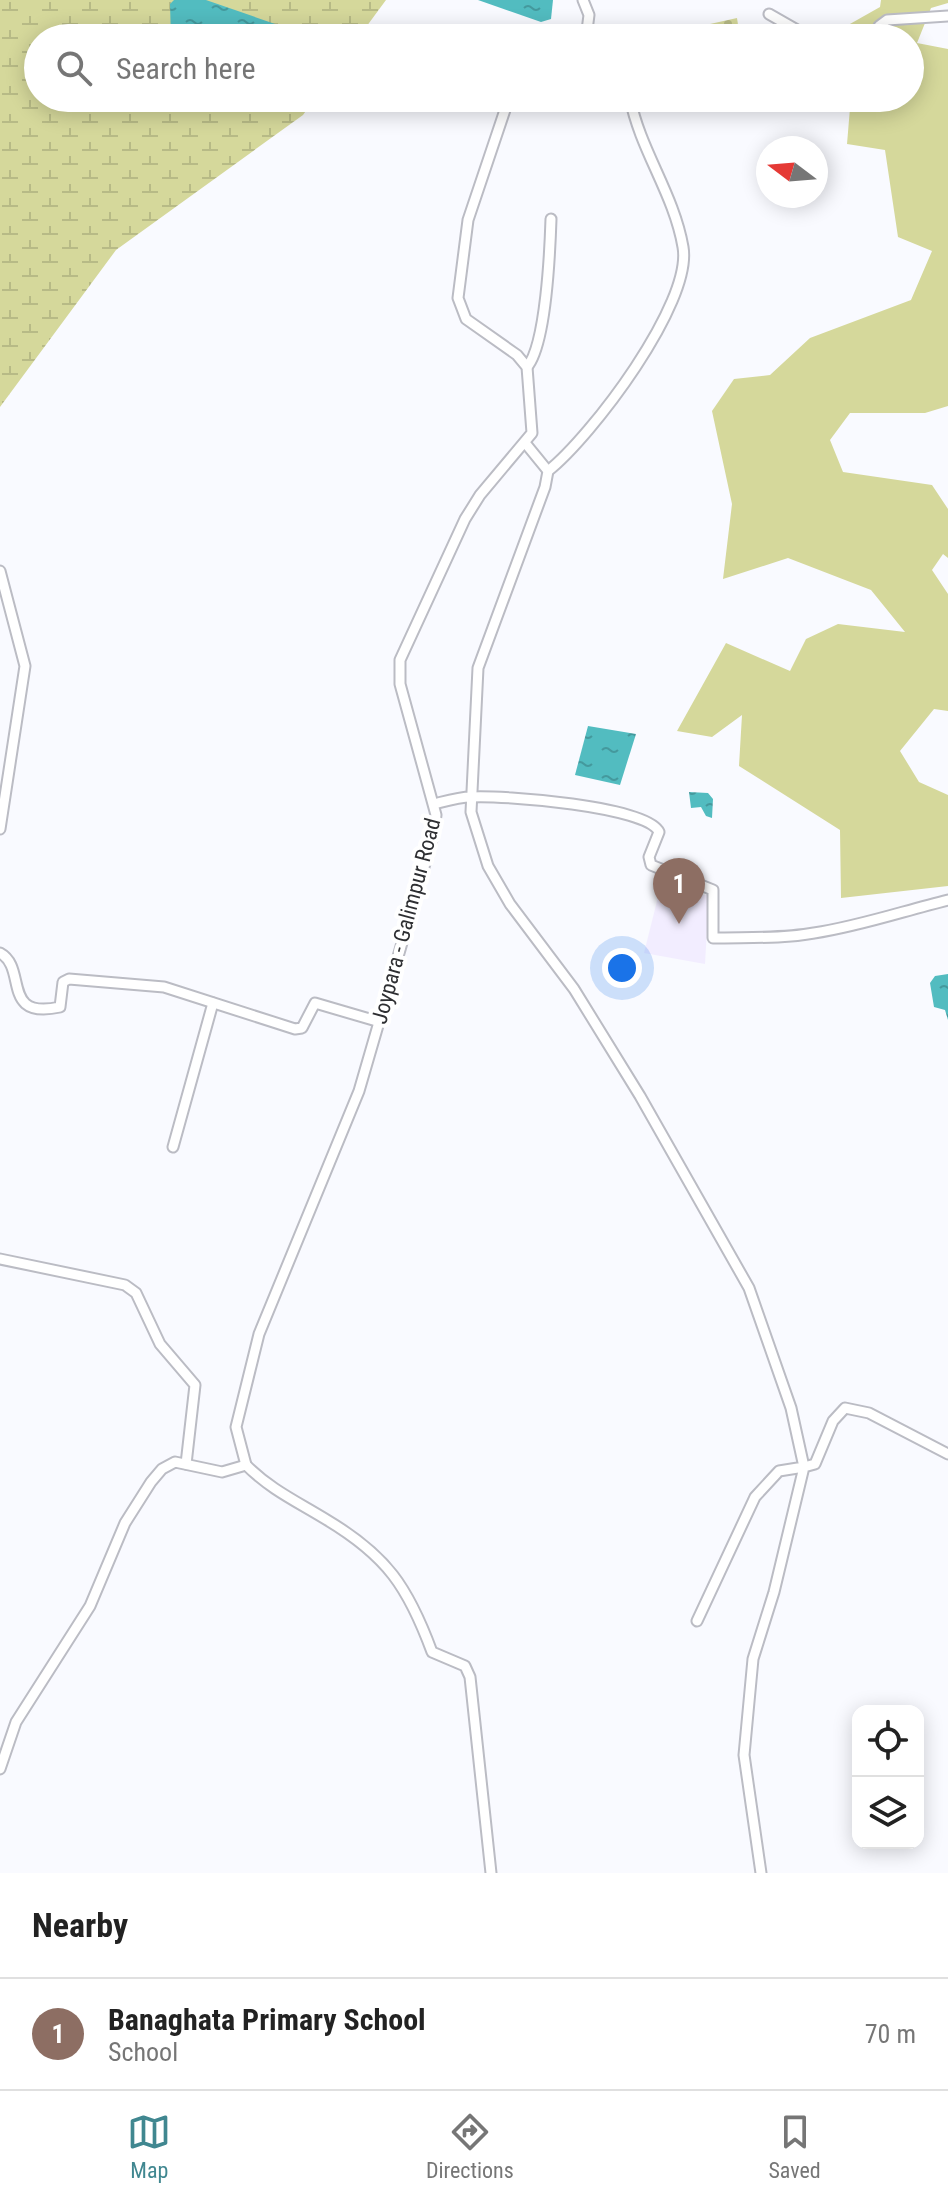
<!DOCTYPE html>
<style>
:root{--surface:#fff;--page:#f6f6f6;--text:#222;--muted:#767676;--line:#e0e0e0;--accent:#408790}
body{margin:0;font-family:"Roboto Condensed",sans-serif;background:var(--page);color:var(--text)}
.controls{position:absolute;right:24px;bottom:24px;display:grid;overflow:hidden;border-radius:16px;box-shadow:0 4px 20px #0003}
.controls button{width:72px;height:72px;display:grid;place-items:center;padding:0;border:0;border-bottom:2px solid var(--line);background:var(--surface);color:var(--text);font:40px sans-serif}
.compass{position:absolute;left:756px;top:136px;width:72px;height:72px;border-radius:50%;background:var(--surface);box-shadow:0 4px 20px #0003;rotate:286deg}
.you{position:absolute;left:622px;top:968px;width:28px;height:28px;margin:-20px;border:6px solid #fff;border-radius:50%;background:#1a73e8;box-shadow:0 0 0 12px #1a73e833}
.badge{display:grid;place-items:center;width:52px;height:52px;border-radius:50%;background:var(--accent);color:#fff;font-size:26px;font-weight:700}
.pin{position:absolute;translate:-50% -66px;filter:drop-shadow(0 2px 4px #0008)}
.pin::after{content:'';position:absolute;top:42px;width:28px;height:24px;background:inherit;clip-path:polygon(0 0,100% 0,50% 100%)}
.list{margin:0;padding:0;list-style:none}
h2{display:flex;justify-content:space-between;align-items:center;height:104px;margin:0;padding:0 32px;font-size:34px}
h2 small{font-size:26px;font-weight:400;color:var(--muted)}
.list li{display:grid;grid-template-columns:52px 1fr auto;gap:24px;align-items:center;box-sizing:border-box;height:112px;padding:0 32px;border-top:2px solid var(--line)}
.list b{display:block;font-size:30px;white-space:nowrap}
.list p{margin:0;font-size:26px;white-space:nowrap;color:var(--muted)}
.list em{font-size:26px;font-style:normal;color:var(--muted)}
.icon{flex:none;width:44px;height:44px;fill:none;stroke:currentColor;stroke-width:2;stroke-linecap:round;stroke-linejoin:round}
.map{position:relative;flex:none;width:948px;height:1873px;overflow:hidden}
.search{position:absolute;background:var(--surface);box-shadow:0 4px 20px #0003;left:24px;right:24px;top:24px;height:88px;display:flex;align-items:center;gap:20px;box-sizing:border-box;padding:0 28px;border-radius:44px;color:var(--muted);font-size:30px}
.sheet{height:216px;background:var(--surface)}
nav{display:flex;justify-content:space-around;align-items:center;box-sizing:border-box;height:112px;border-top:2px solid var(--line);background:var(--surface);font-size:22px;color:var(--muted)}
nav a{display:grid;justify-items:center;gap:4px}
nav .on{color:var(--accent)}
.map>svg:first-child{display:block}
.education{fill:#f2edff}
.grass{fill:#d5d89b}
.wetland{fill:url(#wetland-marsh)}
.cemetery{fill:url(#cemetery-stones)}
.water{fill:url(#water-ripples)}
.lines{fill:none;stroke-linecap:round;stroke-linejoin:round}
.minor-casing{stroke:#bbbcc4;stroke-width:13}
.minor{stroke:#fff;stroke-width:9}
.labels{text-anchor:middle;dominant-baseline:central;stroke-width:8;stroke-linejoin:round;paint-order:stroke}
.street-label{font-size:22px;fill:#2e2f32;stroke:#fff}
</style>
<div class="map">
<svg width="948" height="1873" viewBox="0 0 948 1873">
<defs>
<pattern id="wetland-marsh" width="20" height="14" patternUnits="userSpaceOnUse" patternTransform="scale(2)"><rect width="20" height="14" fill="#d5d89b"/><path d="M1 5h8M5 5V1M11 12h8M15 12V8" fill="none" stroke="#b7ba86"/></pattern>
<pattern id="cemetery-stones" width="16" height="16" patternUnits="userSpaceOnUse" patternTransform="scale(2)"><rect width="16" height="16" fill="#d5d89b"/><path d="M2 7V4a2 2 0 0 1 4 0v3zM10 15v-3a2 2 0 0 1 4 0v3z" fill="#b7ba86"/></pattern>
<pattern id="water-ripples" width="26" height="14" patternUnits="userSpaceOnUse" patternTransform="scale(2)"><rect width="26" height="14" fill="#52bcc0"/><path d="M2 4q2-2 4 0t4 0M15 11q2-2 4 0t4 0" fill="none" stroke="#44999d"/></pattern>
</defs>
<rect width="100%" height="100%" fill="#f9faff"/>
<path class="education" d="M659,893L709,895L705,964L644,953Z"/>
<path class="grass" d="M881,0H948V3L931,8L917,43L948,49V406L925,413H850L830,440L843,472L932,485L948,509V558L943,554L932,570L948,594V711L934,709L900,751L919,782L948,795V886L841,898L840,830L739,766L742,715L712,737L677,731L726,643L790,671L806,639L838,624L905,632L871,590L788,558L723,579L732,504L712,411L734,379L770,375L810,338L911,300L932,251L898,237L885,150L847,144L850,108L874,98H910V38H834V33L880,7Z"/>
<path class="wetland" d="M0,0H386L358,38H38V98H315L303,115L116,250L0,407Z"/>
<path class="cemetery" d="M737,18L740,38H667L665,34Z"/>
<g class="water">
<path d="M174,0H206L278,25L274,38H171L170,4Z"/>
<path d="M478,0H553L551,19L541,22Z"/>
<path d="M588,726L636,734L620,785L575,775Z"/>
<path d="M689,792L708,793L713,799L712,818L706,816L701,807L691,808Z"/>
<path d="M948,974V1020L945,1010L934,1007L930,983L935,976Z"/>
</g>
<g class="lines">
<defs>
<g id="minor">
<path d="M583,0L589,15L586,38"/>
<path d="M769,14L811,38"/>
<path d="M878,38L879,26L887,20L948,16"/>
<path d="M527,98L555,102L590,100"/>
<path d="M527,367C546,345 550,250 551,219"/>
<path d="M526,444L548,471L545,487L478,668L471,812L488,866L510,904L574,989L640,1096L749,1288L791,1408L804,1467L779,1471L755,1497L697,1621"/>
<path d="M548,471C591,437 693,303 683,247C674,194 640,150 630,98"/>
<path d="M0,571L25,666L0,829"/>
<path d="M434,804C446,801 459,797 471,797C502,795 647,806 659,832L649,857L651,865L713,890V938C746,937 782,939 814,933C860,926 903,911 948,900"/>
<path d="M0,953C28,968 0,1020 60,1007L63,982L69,979L164,987L295,1029L302,1028L315,1003L380,1022"/>
<path d="M173,1147L213,1003"/>
<path d="M0,1259L125,1285L136,1293L160,1344L195,1385L186,1464"/>
<path d="M246,1465L236,1427L259,1334L359,1091L433,836L436,815L400,684V660L465,519L480,495L532,433L527,367L517,355L466,319L458,298L468,220L509,98"/>
<path d="M246,1465C271,1490 298,1502 327,1520C387,1556 408,1587 432,1652L465,1666L470,1677L491,1873"/>
<path d="M0,1769L16,1722L90,1606L125,1523L151,1482L162,1469L175,1462L222,1472L246,1465"/>
<path d="M761,1873L744,1755L753,1659L774,1592L804,1467L815,1464L833,1421L845,1408L869,1413L948,1454"/>
</g>
</defs>
<use href="#minor" class="minor-casing"/>
<use href="#minor" class="minor"/>
</g>
<g class="labels">
<g class="street-label">
<text transform="translate(406 921) rotate(-75)">Joypara - Galimpur Road</text>
</g>
</g>
</svg>
<div class="controls">
<button><svg class="icon" aria-label="locate" viewBox="0 0 24 24"><circle cx="12" cy="12" r="6"/><path d="M12 2v4M12 18v4M2 12h4M18 12h4"/></svg></button>
<button><svg class="icon" aria-label="layers" viewBox="0 0 24 24"><path d="M12 4l9 5-9 5-9-5zM3 14l9 5 9-5"/></svg></button>
</div>
<svg class="compass" viewBox="-18 -18 36 36"><path d="M0-13l5 13h-10z" fill="#e53935"/><path d="M0 13l5-13h-10z" fill="#767676"/></svg>
<div class="you"></div>
<div class="pin badge" style="left:679px;top:924px;background:#8d6e63">1</div>
<div class="search"><svg class="icon" aria-label="search" viewBox="0 0 24 24"><circle cx="10" cy="10" r="6"/><path d="M15 15l6 6"/></svg>Search here</div>
</div>
<section class="sheet">
<h2>Nearby<small></small></h2>
<ul class="list">
<li><span class="badge" style="background:#8d6e63">1</span><div><b>Banaghata Primary School</b><p>School</p></div><em>70 m</em></li>
</ul>
</section>
<nav>
<a class="on"><svg class="icon" aria-label="map" viewBox="0 0 24 24"><path d="M3 6l6-2 6 2 6-2v14l-6 2-6-2-6 2zM9 4v14M15 6v14"/></svg>Map</a>
<a><svg class="icon" aria-label="directions" viewBox="0 0 24 24"><path d="M12 3l9 9-9 9-9-9zM9 14v-3h6M13 9l2 2-2 2"/></svg>Directions</a>
<a><svg class="icon" aria-label="saved" viewBox="0 0 24 24"><path d="M7 4h10v16l-5-4-5 4z"/></svg>Saved</a>
</nav>
